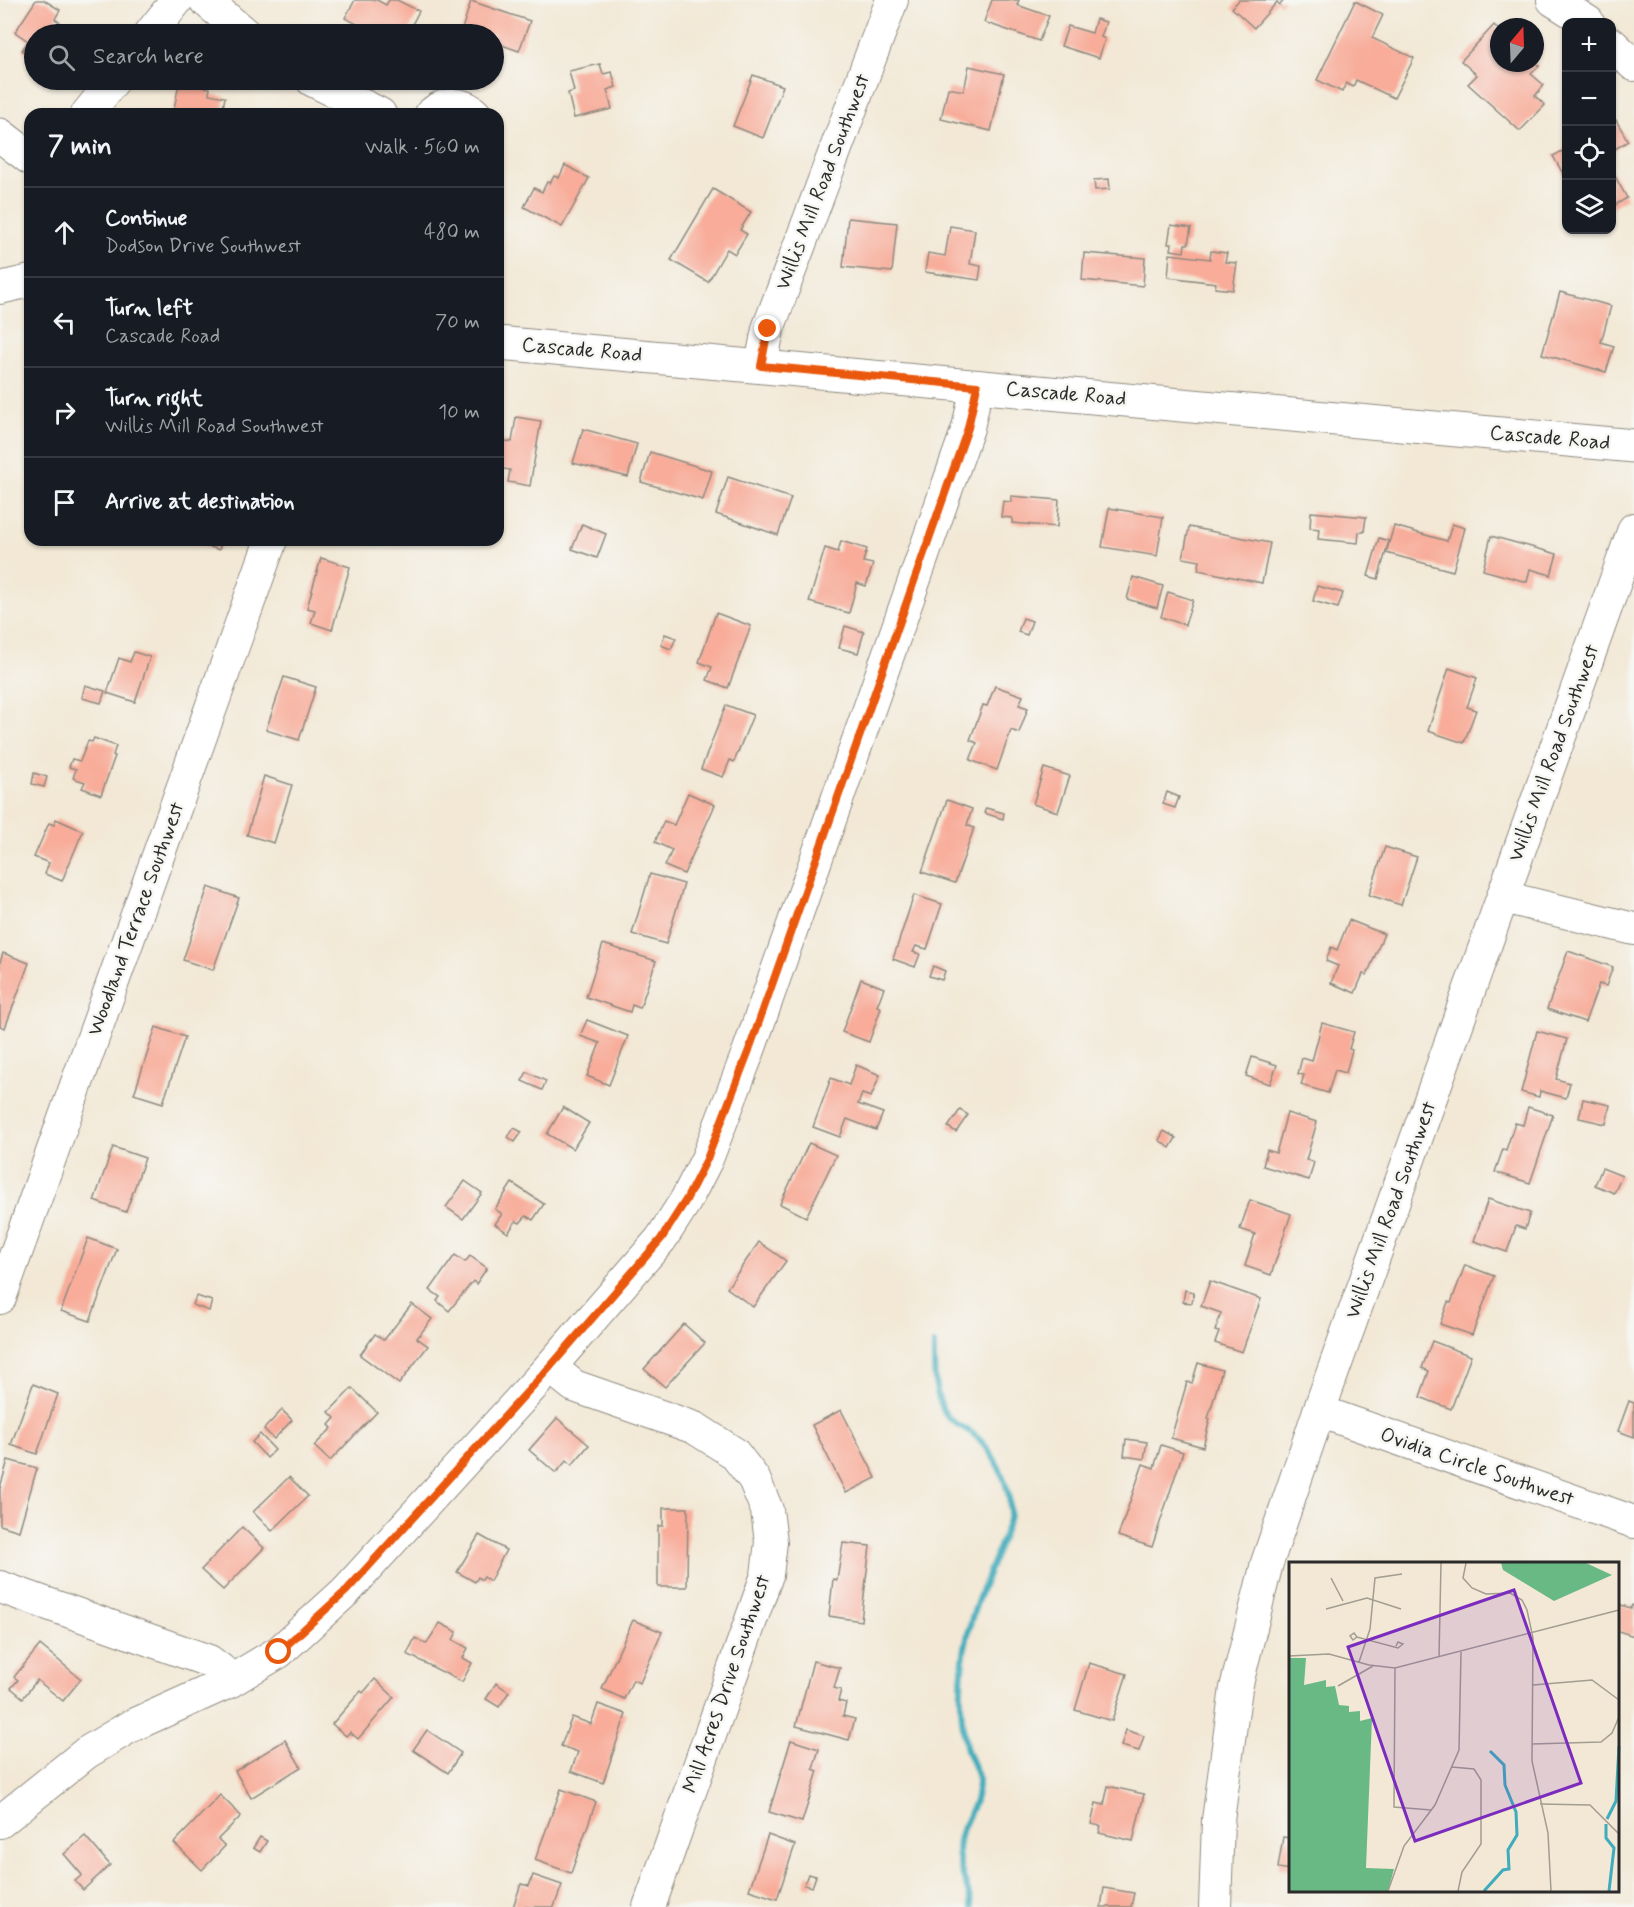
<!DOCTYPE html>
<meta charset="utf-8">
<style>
:root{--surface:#171b24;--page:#20242c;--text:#f1f3f6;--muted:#9ea1a6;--line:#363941}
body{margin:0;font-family:Mynerve,sans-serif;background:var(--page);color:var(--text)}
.controls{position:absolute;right:18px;top:18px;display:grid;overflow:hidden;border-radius:12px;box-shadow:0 2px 4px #0004}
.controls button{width:54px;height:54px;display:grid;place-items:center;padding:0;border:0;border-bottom:2px solid var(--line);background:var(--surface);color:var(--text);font:30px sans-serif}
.compass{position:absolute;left:1490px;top:18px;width:54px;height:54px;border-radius:50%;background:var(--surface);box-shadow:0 2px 4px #0004;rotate:19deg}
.stop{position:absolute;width:18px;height:18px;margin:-14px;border:4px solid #ea580c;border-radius:50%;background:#fff}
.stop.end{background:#ea580c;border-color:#fff;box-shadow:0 2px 6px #0008}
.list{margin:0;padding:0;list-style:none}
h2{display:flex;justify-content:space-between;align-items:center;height:78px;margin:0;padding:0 24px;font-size:26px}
h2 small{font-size:20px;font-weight:400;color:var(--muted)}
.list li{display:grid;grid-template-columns:39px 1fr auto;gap:18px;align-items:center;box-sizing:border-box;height:90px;padding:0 24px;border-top:2px solid var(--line)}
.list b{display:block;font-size:22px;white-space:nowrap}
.list p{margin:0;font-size:20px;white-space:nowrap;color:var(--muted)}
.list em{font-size:20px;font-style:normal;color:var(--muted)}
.icon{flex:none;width:33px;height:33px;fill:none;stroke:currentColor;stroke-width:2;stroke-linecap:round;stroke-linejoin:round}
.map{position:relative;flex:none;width:1634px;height:1907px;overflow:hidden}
.search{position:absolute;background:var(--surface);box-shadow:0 2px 4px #0004;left:24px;top:24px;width:480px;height:66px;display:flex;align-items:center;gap:15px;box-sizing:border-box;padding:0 21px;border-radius:33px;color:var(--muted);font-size:22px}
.panel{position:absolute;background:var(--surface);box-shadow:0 2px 4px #0004;left:24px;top:108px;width:480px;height:438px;border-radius:18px}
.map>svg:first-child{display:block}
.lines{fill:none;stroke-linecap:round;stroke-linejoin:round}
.stream{stroke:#3eacbc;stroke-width:6}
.building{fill:#f8ac99}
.minor-casing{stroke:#8e8a80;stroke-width:34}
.major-casing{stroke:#8e8a80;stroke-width:35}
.minor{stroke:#fff;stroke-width:32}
.major{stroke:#fff;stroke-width:33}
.route{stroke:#ea580c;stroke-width:8}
.labels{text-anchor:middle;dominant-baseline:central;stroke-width:5;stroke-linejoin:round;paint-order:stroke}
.street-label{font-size:21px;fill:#2b2b2b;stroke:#f6f6f2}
.inset-river{fill:none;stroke:#3eacbc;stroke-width:3}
.inset-road{fill:none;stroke:#a29c91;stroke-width:1.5}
.view{fill:#7b2cbf;fill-opacity:0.15;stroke:#7b2cbf;stroke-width:3}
.inset-edge{fill:none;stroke:#2b2b2b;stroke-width:3}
</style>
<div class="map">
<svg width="1634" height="1907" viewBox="0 0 1634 1907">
<rect width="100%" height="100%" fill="#f6f6f2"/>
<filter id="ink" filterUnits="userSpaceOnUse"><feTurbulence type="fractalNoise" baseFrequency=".0167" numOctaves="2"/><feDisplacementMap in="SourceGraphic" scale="12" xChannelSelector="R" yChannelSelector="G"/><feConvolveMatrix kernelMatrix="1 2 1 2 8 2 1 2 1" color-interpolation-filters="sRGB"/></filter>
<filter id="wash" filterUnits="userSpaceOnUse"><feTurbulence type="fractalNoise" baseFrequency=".008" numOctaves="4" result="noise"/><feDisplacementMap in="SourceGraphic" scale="24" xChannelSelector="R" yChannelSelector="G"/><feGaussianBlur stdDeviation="1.35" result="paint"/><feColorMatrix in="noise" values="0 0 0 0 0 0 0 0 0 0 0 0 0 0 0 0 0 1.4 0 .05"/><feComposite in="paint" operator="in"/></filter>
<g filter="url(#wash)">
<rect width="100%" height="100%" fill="#f2e8d5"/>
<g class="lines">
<path class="stream" d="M934,1344C934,1370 933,1393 946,1415C951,1423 964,1427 972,1433C994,1450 1011,1485 1010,1513C1010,1521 1004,1531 1002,1539C991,1569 976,1598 969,1629C959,1669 958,1706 966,1746C968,1757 977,1769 978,1780C979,1802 966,1817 960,1836C953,1860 968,1884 972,1907"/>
</g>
<g id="blocks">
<g class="building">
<path d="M36,0H44L60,10L55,19L64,25L61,29L69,34H34V59L22,50L28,41L15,32Z"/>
<path d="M355,0H377L386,5L389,0H397L419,11L407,34H377L345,18Z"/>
<path d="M992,0H1019L1017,5L1049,16L1039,41L984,22Z"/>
<path d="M1239,0H1284L1280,5L1277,2L1254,28L1232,8Z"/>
<path d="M471,1L530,21L519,51L499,44L497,49L494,47V34H478L462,29Z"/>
<path d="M1355,1L1383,15L1372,38L1414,58L1394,98L1356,80L1353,87L1346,83L1342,92L1317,80Z"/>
<path d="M1096,19L1106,22L1101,37L1105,39L1099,58L1061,46L1068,26L1092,33Z"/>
<path d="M1494,25L1499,30V63H1536L1539,66L1531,74L1544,85L1535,96L1545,105L1520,131L1468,84L1477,75L1461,61Z"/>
<path d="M600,64L603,74L612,72L616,87L607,90L612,109L574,118L568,93L574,91L569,71Z"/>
<path d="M969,66L1004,74L991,131L941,119L948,88L964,91Z"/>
<path d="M753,75L783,86L763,138L733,126Z"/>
<path d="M179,83L210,88L209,94L225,97L222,114H173Z"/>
<path d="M1616,120L1628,141L1612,151V123Z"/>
<path d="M1566,149V179L1553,156Z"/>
<path d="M565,165L589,178L562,227L524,207L534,188L542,192L547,182L550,183L554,176L559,178Z"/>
<path d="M1612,171L1627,198L1612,207Z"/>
<path d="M1109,179L1110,189L1095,190L1094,180Z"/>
<path d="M713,189L751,212L740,230L747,234L735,254L727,249L708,282L671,260Z"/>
<path d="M848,218L897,223L892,272L843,267Z"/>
<path d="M1171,225L1191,228L1188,244H1185L1184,252L1171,250L1172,244H1168Z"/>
<path d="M950,226L975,230L970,264L981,266L979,280L925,272L928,253L945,256Z"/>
<path d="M1211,251L1227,253L1225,262L1237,263L1233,290L1215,288L1216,283L1168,277L1170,254L1210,259Z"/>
<path d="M1084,253L1145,258L1143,286L1082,280Z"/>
<path d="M1560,292L1611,306L1601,342L1614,346L1606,372L1542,354Z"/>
<path d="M516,417L541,421L530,486L508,482L510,470L498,468V440L512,442Z"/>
<path d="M583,429L637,444L628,477L573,463Z"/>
<path d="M650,452L712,471L703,500L641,482Z"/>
<path d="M728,477L791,498L778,535L716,514Z"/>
<path d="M1011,496L1059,500L1057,527L1012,523V518L1001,517L1003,501L1011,502Z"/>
<path d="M1109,508L1163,517L1157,556L1102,547Z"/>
<path d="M1311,512L1366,517L1364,532H1359L1358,543L1318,539L1319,529L1310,528Z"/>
<path d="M582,524L606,534L597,558L572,549Z"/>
<path d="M1452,524L1465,528L1453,571L1386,553L1394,526L1447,541Z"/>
<path d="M1189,527L1270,543L1262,583L1198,570L1200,561L1183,558Z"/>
<path d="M1491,536L1557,554L1551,575L1530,569L1527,582L1483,570Z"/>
<path d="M1379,538L1389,541L1378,579L1368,576Z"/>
<path d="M190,540H222L219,550Z"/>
<path d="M841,541L867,549L863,562L873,564L866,586L857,583L849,613L809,602L825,548L838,552Z"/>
<path d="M321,558L350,567L332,630L311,623L315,610L307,608Z"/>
<path d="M1133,577L1163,586L1157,608L1127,599Z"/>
<path d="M1317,586L1343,593L1338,608L1313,601Z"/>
<path d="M1168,592L1193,600L1185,625L1161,617Z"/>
<path d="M716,613L751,626L728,688L707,680L712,667L699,662Z"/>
<path d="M1023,618L1032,621L1027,635L1018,632Z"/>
<path d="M845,626L864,632L858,653L839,648Z"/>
<path d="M665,634L676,638L671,649L661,645Z"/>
<path d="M134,652L150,657L135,702L107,693L119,658L130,662Z"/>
<path d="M1449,668L1477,678L1467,707L1476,710L1464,743L1428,731Z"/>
<path d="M284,677L316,687L299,740L266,730Z"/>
<path d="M85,685L105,691L101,703L82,698Z"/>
<path d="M995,686L1023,696L1019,705L1028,708L1019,733L1011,730L997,770L970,760L977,743L970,740L983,705L987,706Z"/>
<path d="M726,705L753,715L734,762L730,760L723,777L701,769Z"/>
<path d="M94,738L116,746L113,755L115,756L101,795L82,788L85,782L73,778L76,769L69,767L72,759L80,761L88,741L92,742Z"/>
<path d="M1044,768L1070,776L1058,812L1033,804Z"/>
<path d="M34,773L47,777L44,787L32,784Z"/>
<path d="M264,776L292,785L274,843L247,835Z"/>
<path d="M1167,792L1179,797L1175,808L1163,804Z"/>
<path d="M688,793L715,805L684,874L665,866L672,850L655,842L664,821L674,825Z"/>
<path d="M947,800L972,809L967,825L974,828L955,883L922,872Z"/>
<path d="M986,808L1004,813L1003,819L984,813Z"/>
<path d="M56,819L83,831L62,881L45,874L49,863L34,857L49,823L54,825Z"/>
<path d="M1385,847L1417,857L1401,905L1369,895Z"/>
<path d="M650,874L684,884L666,944L632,934Z"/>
<path d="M208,887L239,898L213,970L183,960Z"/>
<path d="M914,895L942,904L927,949L916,946L913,952L920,954L915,967L893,959Z"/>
<path d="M1349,920L1384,934L1367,975L1363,974L1355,993L1331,983L1338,966L1326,961L1331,947L1337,950Z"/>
<path d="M603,944L656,961L640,1008L632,1005L630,1012L586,997Z"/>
<path d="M1568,951L1613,967L1606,986L1599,984L1585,1022L1547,1009Z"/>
<path d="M3,953L29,963L5,1028L0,1026V962Z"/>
<path d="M933,966L945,971L942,980L929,976Z"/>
<path d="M861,979L884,988L877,1006L881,1008L869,1042L842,1032Z"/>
<path d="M587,1020L628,1036L609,1085L587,1076L600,1043L580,1036Z"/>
<path d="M1322,1023L1354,1032L1349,1049L1352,1050L1346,1073L1335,1070L1328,1093L1301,1085L1304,1075L1298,1074L1302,1058L1312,1061Z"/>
<path d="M156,1027L185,1037L163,1103L134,1094Z"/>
<path d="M1537,1031L1567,1039L1556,1079L1570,1083L1566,1098L1540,1091L1539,1097L1521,1092Z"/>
<path d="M1252,1057L1277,1065L1270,1084L1246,1076Z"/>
<path d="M856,1065L880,1075L871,1097L862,1094L858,1104L883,1113L876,1130L847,1119L840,1137L813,1127L831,1078L849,1085Z"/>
<path d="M527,1072L546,1081L542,1090L522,1081Z"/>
<path d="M1583,1099L1610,1105L1606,1124L1579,1118Z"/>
<path d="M563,1107L589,1123L573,1149L547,1134Z"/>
<path d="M1528,1107L1553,1115L1530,1183L1495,1172L1503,1149L1506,1150L1515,1123L1523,1125Z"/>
<path d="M960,1110L968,1115L956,1132L948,1127Z"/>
<path d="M1287,1113L1317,1122L1306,1160L1314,1162L1309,1180L1263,1166L1267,1150L1276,1153Z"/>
<path d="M514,1128L522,1132L515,1142L508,1137Z"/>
<path d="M1164,1131L1176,1138L1170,1148L1159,1140Z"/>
<path d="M809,1143L836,1155L806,1217L780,1204Z"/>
<path d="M113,1147L145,1158L126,1212L94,1201Z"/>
<path d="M1602,1168L1622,1176L1614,1193L1595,1185Z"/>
<path d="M465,1181L482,1193L463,1219L446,1207Z"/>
<path d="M512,1183L544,1204L533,1220L526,1216L520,1223L516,1221L508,1233L495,1224L502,1214L495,1209Z"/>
<path d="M1488,1199L1530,1213L1525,1229L1516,1226L1507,1252L1474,1241Z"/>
<path d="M1250,1200L1291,1214L1271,1275L1245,1266L1255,1234L1240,1229Z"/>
<path d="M88,1238L117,1249L90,1321L61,1311Z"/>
<path d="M759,1242L786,1261L753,1307L727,1288Z"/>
<path d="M455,1255L465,1262L470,1256L487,1268L476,1284L473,1281L449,1311L437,1301L440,1297L430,1290Z"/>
<path d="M1465,1265L1494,1276L1472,1335L1440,1324L1448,1302L1451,1303Z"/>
<path d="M1210,1281L1261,1299L1242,1352L1215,1343L1219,1332L1215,1331L1221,1313L1201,1306Z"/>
<path d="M1185,1290L1194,1292L1192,1303L1183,1302Z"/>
<path d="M196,1296L212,1301L209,1311L193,1305Z"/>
<path d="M412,1304L432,1319L417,1338L428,1346L399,1384L360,1355L375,1334L384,1340Z"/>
<path d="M684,1324L705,1343L665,1387L644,1369Z"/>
<path d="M1432,1341L1471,1356L1451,1409L1420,1397L1429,1371L1422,1368Z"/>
<path d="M1198,1363L1222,1370L1208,1419H1210L1203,1447L1171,1438L1187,1382L1192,1383Z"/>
<path d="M33,1384L58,1394L37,1454L11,1445Z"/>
<path d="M352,1388L377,1412L330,1461L314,1446L332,1428L329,1425L335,1418L329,1412Z"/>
<path d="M1629,1401L1634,1403V1437L1618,1431Z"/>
<path d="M282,1410L292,1420L274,1439L264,1429Z"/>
<path d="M841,1410L876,1478L846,1493L812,1425Z"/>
<path d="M557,1418L589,1445L572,1465L567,1460L556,1473L529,1450Z"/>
<path d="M260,1434L275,1450L267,1458L252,1442Z"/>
<path d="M1126,1439L1147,1442L1144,1459L1124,1456Z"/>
<path d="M1161,1445L1183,1452L1152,1547L1118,1536L1143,1464L1154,1468Z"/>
<path d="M8,1460L37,1468L19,1531L0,1525V1488Z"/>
<path d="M289,1477L308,1496L272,1531L253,1512Z"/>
<path d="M663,1508H688L687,1587H658V1526H663Z"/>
<path d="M242,1527L264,1548L223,1590L201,1570Z"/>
<path d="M479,1535L506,1550L490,1581L484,1577L482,1580L478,1577L475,1582L457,1572Z"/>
<path d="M843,1543L870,1546L861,1621L829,1616L833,1579L837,1580Z"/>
<path d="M1618,1604L1631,1608L1632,1605L1634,1606V1636L1618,1631Z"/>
<path d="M633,1620L662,1632L640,1683L633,1680L624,1699L602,1689Z"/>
<path d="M440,1623L457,1632L453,1640L468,1648L463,1658L472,1663L462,1682L407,1654L415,1638L426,1644Z"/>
<path d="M40,1645L81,1679L63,1701L37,1680L23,1698L11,1688L18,1680L14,1677Z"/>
<path d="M813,1661L840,1668L834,1688L841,1690L838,1701L846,1703L843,1716L855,1719L849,1740L796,1726Z"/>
<path d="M1089,1663L1127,1674L1112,1721L1075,1710Z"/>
<path d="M375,1679L394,1697L358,1739L350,1732L346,1736L332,1724L361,1691L363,1693Z"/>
<path d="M496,1683L509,1692L499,1707L486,1699Z"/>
<path d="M598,1704L626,1714L603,1783L571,1771L578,1752L561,1746L572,1717L591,1724Z"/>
<path d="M427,1730L461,1753L448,1773L413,1750Z"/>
<path d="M1126,1730L1144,1736L1139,1751L1121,1746Z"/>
<path d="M285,1740L301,1767L251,1798L235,1771Z"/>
<path d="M791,1740L819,1749L813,1769L818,1771L802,1822L769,1812Z"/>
<path d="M1108,1786L1144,1794L1133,1841L1099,1833L1101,1826L1091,1824L1096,1803L1104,1805Z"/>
<path d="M561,1789L596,1802L571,1873L535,1860Z"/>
<path d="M220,1795L241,1816L218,1839L225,1846L202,1870L174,1843Z"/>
<path d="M768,1835L795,1845L777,1899L749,1890Z"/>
<path d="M85,1836L110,1865L83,1890L75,1881L82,1875L64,1854Z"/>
<path d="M260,1837L267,1841L260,1852L253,1848Z"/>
<path d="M1283,1837L1290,1838V1870L1278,1868Z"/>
<path d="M808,1874L816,1876L812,1887L804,1885Z"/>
<path d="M533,1875L562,1885L554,1907H513L521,1884L529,1886Z"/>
<path d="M1104,1888L1134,1893L1131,1907H1101Z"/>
</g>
</g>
</g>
<g filter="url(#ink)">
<use href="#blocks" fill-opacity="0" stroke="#8e8a80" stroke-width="1.5"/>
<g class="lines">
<defs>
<g id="minor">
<path d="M205,0L245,34"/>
<path d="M1553,0L1588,22"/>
<path d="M150,34L177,0"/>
<path d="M1612,44L1634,65"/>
<path d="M312,80L380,114"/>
<path d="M87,114L114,80"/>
<path d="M431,114C444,102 463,102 475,114"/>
<path d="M0,288L30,281"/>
<path d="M761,366L768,329L892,0"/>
<path d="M1503,897L1634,929"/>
<path d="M0,1298L271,540"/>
<path d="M550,1367L574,1386L695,1428L734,1453L754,1479L767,1510L771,1542L767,1575L649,1907"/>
<path d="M1319,1411L1634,1522"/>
<path d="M0,1587L209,1661L221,1670L229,1682"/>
<path d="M0,1822L86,1753L129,1727L229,1682L279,1652L346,1591L550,1367L661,1239L686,1200L707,1159L749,1050L968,428L977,386"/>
<path d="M1215,1907L1218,1820L1236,1688L1267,1563L1319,1411L1634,529"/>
</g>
<g id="major">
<path d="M0,135L30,158"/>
<path d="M498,343L1634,446"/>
</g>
</defs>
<use href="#minor" class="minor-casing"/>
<use href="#major" class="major-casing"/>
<use href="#minor" class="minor"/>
<use href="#major" class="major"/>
</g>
</g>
<g class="lines" filter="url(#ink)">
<path class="route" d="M279,1652L346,1591L550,1367L661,1239L686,1200L707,1159L749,1050L968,428L977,386L761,366L768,329"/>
</g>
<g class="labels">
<g class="street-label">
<text transform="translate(823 182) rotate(-69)">Willis Mill Road Southwest</text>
<text transform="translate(582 350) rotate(5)">Cascade Road</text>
<text transform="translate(1066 394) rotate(5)">Cascade Road</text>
<text transform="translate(1550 438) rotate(5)">Cascade Road</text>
<text transform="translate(1554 753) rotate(-70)">Willis Mill Road Southwest</text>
<text transform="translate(136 919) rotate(-70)">Woodland Terrace Southwest</text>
<text transform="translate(1391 1210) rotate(-70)">Willis Mill Road Southwest</text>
<text transform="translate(1477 1467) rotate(19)">Ovidia Circle Southwest</text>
<text transform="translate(727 1684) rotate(-71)">Mill Acres Drive Southwest</text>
</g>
</g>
<g transform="translate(1289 1562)">
<rect width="330" height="330" fill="#f2e8d5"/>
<path d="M212,1H297L323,13L265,39L214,8ZM0,96H17L15,123L37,118V125L46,124L50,143L60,144V150L71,149V159L83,156L77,306L105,307L99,329H0Z" fill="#68b984"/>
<path class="inset-river" d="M318,257L327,239L330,184M317,262V276L325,286L320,329M195,329L214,308L220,307L219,288L228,273L227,250L216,223L215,203L201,189"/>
<path class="inset-road" d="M177,1L174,16L183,26L197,32L221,31L233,38L238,48L244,76L243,199L259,271L262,329M42,16L54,39M37,47L78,36L112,47M68,75L65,71L61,74L64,78L68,75L109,86L114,82L109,80L107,84M0,94L40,92L80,103L106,106L330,48M150,95L152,1M70,100L81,67L86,16L113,12M106,106L105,245L142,248M244,123L303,118L330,138M49,124L84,104M243,182L312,180L323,171L330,155M163,205L185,207L192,218V282L173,310L169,329M251,242L301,243L330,272M99,329L115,284L146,243L170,188L172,90"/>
<path class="view" d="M225,28L292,221L126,279L59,85Z"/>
<rect width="330" height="330" class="inset-edge"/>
</g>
</svg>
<div class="controls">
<button>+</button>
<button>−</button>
<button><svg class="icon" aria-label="locate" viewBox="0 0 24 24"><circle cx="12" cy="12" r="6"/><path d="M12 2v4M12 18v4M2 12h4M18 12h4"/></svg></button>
<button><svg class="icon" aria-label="layers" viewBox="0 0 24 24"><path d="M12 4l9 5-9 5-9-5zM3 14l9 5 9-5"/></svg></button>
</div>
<svg class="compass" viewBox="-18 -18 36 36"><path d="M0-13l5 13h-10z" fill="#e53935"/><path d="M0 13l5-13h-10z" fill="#9ea1a6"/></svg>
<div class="stop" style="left:279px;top:1652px"></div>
<div class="stop end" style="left:768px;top:329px"></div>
<div class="search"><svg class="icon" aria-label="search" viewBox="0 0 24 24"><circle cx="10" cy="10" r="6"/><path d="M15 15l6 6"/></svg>Search here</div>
<section class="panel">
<h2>7 min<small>Walk · 560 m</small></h2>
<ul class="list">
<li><svg class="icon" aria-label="ahead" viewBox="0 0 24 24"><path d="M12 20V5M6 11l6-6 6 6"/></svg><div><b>Continue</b><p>Dodson Drive Southwest</p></div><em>480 m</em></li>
<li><svg class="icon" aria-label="left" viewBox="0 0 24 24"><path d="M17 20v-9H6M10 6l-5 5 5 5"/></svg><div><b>Turn left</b><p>Cascade Road</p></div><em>70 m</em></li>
<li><svg class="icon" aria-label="right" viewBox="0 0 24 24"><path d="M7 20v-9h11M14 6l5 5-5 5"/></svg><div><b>Turn right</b><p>Willis Mill Road Southwest</p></div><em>10 m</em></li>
<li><svg class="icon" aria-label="arrive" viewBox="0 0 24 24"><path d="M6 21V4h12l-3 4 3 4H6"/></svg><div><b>Arrive at destination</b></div></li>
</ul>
</section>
</div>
